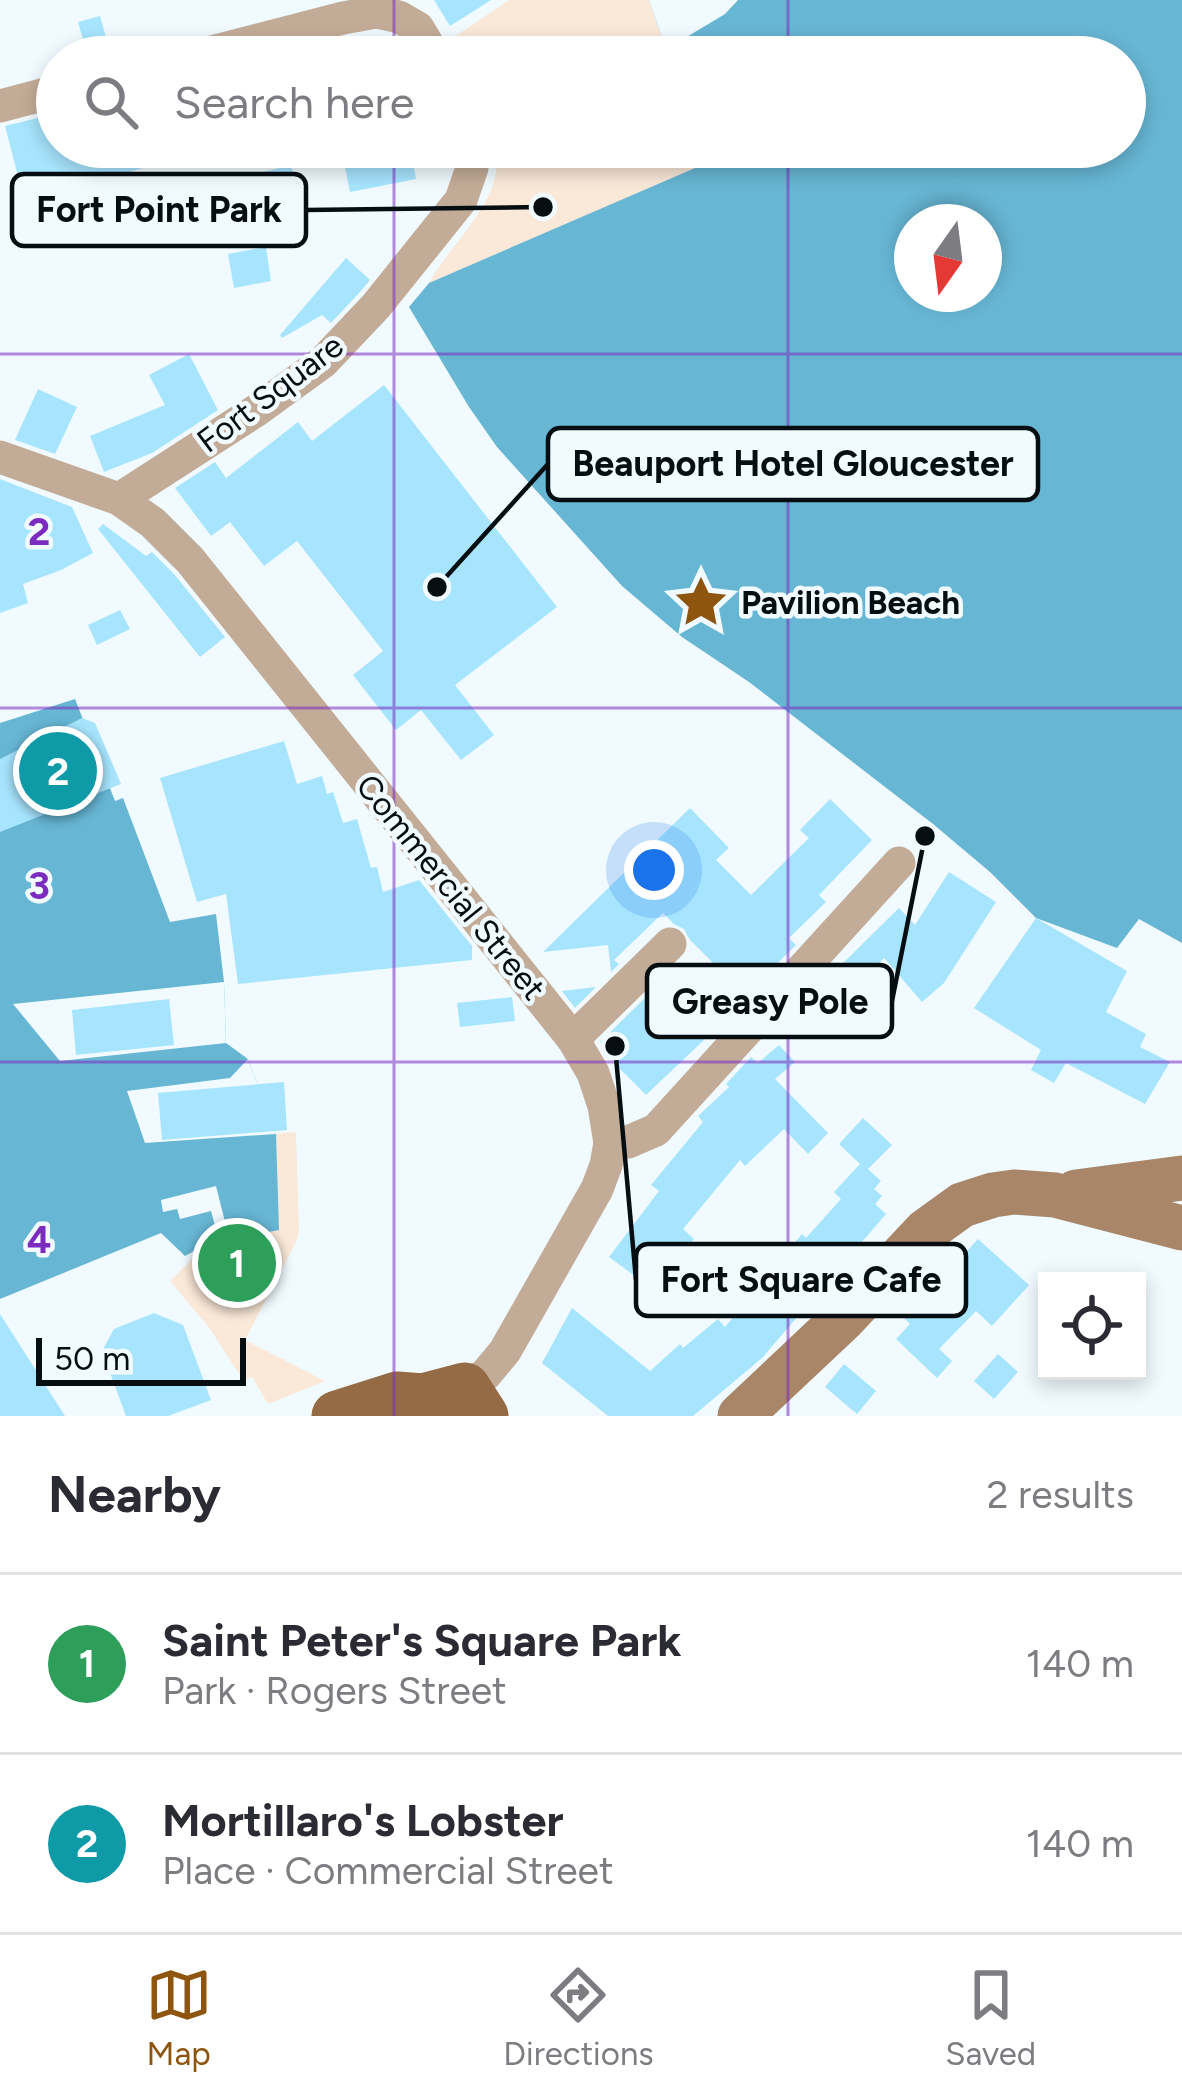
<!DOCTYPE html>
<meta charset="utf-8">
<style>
:root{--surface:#fff;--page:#f7f7f7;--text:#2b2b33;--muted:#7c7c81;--line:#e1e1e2;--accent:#8e550f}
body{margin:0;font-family:Figtree,sans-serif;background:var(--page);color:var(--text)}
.controls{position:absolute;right:36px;bottom:36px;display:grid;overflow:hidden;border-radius:0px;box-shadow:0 6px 18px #0003}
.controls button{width:108px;height:108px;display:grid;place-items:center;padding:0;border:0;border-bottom:3px solid var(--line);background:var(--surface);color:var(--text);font:60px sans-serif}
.compass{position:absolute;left:894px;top:204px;width:108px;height:108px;border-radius:50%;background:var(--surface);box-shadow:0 6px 18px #0003;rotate:194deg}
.scale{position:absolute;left:36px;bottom:30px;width:210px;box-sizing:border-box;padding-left:12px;border:6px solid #060e12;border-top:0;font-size:33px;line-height:42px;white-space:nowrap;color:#060e12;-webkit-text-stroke:9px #f1fbff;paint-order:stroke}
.you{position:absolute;left:654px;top:870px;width:42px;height:42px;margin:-30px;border:9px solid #fff;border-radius:50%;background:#1a73e8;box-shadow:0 0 0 18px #1a73e833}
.badge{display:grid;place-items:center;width:78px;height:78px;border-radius:50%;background:var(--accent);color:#fff;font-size:39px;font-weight:700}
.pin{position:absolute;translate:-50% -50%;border:6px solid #fff;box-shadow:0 3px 12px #0006}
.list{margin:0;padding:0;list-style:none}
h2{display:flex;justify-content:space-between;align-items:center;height:156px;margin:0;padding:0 48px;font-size:51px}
h2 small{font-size:39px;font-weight:400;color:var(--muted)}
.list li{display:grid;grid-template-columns:78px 1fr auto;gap:36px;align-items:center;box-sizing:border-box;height:180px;padding:0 48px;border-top:3px solid var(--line)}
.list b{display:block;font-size:45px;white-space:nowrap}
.list p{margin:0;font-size:39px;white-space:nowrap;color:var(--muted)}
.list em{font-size:39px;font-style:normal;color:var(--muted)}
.icon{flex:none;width:66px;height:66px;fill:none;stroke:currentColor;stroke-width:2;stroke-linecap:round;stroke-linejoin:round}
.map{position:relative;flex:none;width:1182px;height:1416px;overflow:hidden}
.search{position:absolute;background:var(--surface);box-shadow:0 6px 18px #0003;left:36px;right:36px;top:36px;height:132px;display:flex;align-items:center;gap:30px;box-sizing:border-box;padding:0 42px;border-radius:66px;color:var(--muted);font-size:45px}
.sheet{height:516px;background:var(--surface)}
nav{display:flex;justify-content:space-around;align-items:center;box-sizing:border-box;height:168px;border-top:3px solid var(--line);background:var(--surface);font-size:33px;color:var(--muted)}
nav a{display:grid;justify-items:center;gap:6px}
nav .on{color:var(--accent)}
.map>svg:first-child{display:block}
.green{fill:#fae8d8}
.water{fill:#67b6d4;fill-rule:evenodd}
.pier{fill:#f1fbff}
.building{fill:#a7e5fe}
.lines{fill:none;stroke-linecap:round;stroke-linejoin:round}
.street{stroke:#c3ac97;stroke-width:33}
.secondary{stroke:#a88667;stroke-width:45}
.primary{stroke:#946b44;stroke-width:51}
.grid{fill:none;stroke:#7b2cbf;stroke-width:3;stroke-opacity:0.55}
.labels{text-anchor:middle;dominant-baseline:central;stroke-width:9;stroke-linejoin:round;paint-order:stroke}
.street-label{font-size:33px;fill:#060e12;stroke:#f1fbff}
.poi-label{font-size:33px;font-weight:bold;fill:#060e12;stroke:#f1fbff;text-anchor:start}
.grid-label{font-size:39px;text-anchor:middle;font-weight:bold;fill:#7b2cbf;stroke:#f1fbff;stroke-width:9;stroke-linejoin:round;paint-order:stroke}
.leader{fill:none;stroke:#060e12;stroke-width:4.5}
.callout-dot{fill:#060e12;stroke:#f1fbff;stroke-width:4.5}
.callout{fill:#f1fbff;stroke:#060e12;stroke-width:4.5}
.callout-label{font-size:36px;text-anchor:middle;font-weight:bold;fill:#060e12}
</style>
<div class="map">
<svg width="1182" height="1416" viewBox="0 0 1182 1416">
<rect width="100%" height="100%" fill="#f1fbff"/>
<g class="green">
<path d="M509,0H649L669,57H454L448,41Z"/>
<path d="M493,147H697L703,165L429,283C448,246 512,192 493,147Z"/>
<path d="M296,1132L299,1230L297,1240L245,1340L325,1381L268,1404L252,1377L243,1380L210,1329L170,1281L207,1244L278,1230L276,1134Z"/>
</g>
<g class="water">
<path d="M649,0H1182V943L1139,919L1117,948L1036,918L990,872L933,824L749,682L682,637L622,586L497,447L469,407L409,307L429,283L702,165L697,147H1125V57H669ZM912,222H984V294H912Z"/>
<path d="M75,699L115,801L123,798L170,922L216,914L224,982L226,1043L248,1059L276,1134L279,1230L207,1244L185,1256L161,1233L0,1299V723Z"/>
</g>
<g class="pier">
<path d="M649,0H738L725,14L685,38L672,57H669Z"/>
<path d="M224,982L226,1043L60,1061L13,1004Z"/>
<path d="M248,1059L276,1134L145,1143L127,1091L230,1078Z"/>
<path d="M216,1186L228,1234L218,1237L211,1211L180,1219L177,1209L163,1212L161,1200Z"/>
</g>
<g class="building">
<path d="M434,0H491L450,26Z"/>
<path d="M100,16L106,37L84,43L78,22Z"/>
<path d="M49,115L57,147H189L190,154L69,190L70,195L26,207L5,126Z"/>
<path d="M341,147H410L416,179L350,192Z"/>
<path d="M291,165L299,196L250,208L242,178Z"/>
<path d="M266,247L271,281L234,288L228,254Z"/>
<path d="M346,258L370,280L360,292L331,323L322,315L282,338L280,335Z"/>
<path d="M189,354L218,410L152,453L104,472L90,436L165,405L149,375Z"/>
<path d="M384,385L557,607L455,685L494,735L461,760L421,710L396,730L353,675L383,651L297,541L264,566L230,522L211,536L175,488L215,462L226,478L298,422L312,441Z"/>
<path d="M38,389L77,407L55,454L15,440Z"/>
<path d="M0,479L72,507L93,553L61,570L23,584L28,603L0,613Z"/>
<path d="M103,524L146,556L152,552L174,574L225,637L200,657L98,529Z"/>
<path d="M120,610L130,629L97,645L88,625Z"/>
<path d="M82,718L95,723L121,784L0,832V759Z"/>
<path d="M284,741L297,784L322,776L327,794L333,792L343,823L357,819L371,868L377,867L383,892L419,880L472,946V960L238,984L226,894L197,902L160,778Z"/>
<path d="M830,799L872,840L819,895L826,902L789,938L796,945L739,1001L742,1004L646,1095L614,1063L618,1060L600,1042L649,994L668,1012L716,966L690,940L684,929L674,924L663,913L614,960L619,964L611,972L608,945L543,952L690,808L729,848L716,860L751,895L809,838L800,830Z"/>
<path d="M949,872L996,902L944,983L922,1002L884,958L853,990L861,998L834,1026L805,998L831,969L834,972L899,908L915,925Z"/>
<path d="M1036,918L1127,971L1106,1012L1146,1034L1140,1047L1170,1062L1145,1104L1066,1063L1054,1083L1031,1070L1041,1050L974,1008Z"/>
<path d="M596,987L575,1008L562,991Z"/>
<path d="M512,997L515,1021L460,1027L457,1003Z"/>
<path d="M169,999L174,1045L76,1055L72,1010Z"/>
<path d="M779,1045L795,1062L775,1079L828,1133L808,1154L784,1129L745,1166L740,1160L683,1229L694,1239L669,1269L673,1272L658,1293L609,1257L659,1191L651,1185L703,1122L698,1116L729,1087L726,1084L751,1057L758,1063Z"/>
<path d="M284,1082L287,1130L162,1140L158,1093Z"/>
<path d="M863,1118L892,1145L868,1169L881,1181L874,1189L882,1196L875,1204L886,1214L762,1358L693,1416H608L542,1363L572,1308L650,1371L680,1344L683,1348L718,1319L725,1327L802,1234L806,1238L841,1199L834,1192L860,1164L839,1144Z"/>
<path d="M978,1239L1029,1285L992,1326L976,1311L939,1349L952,1361L937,1378L896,1339L910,1324L898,1312L916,1293L923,1300Z"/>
<path d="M154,1313L183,1325L211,1400L168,1416H126L102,1351L114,1329Z"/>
<path d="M0,1314L65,1416H0Z"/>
<path d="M998,1354L1018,1372L994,1399L974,1381Z"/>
<path d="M844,1364L876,1391L857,1414L825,1387Z"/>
</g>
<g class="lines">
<g class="street">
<path d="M192,57L343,18L376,12L399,17L418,28L435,57"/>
<path d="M0,106L57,91"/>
<path d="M0,457L119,499L153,523L190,560L573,1039L593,1073L604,1106L610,1143L606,1165L597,1189L505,1351L486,1374L465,1388"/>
<path d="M119,499L257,410L323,362L376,306L461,200L472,168L468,147"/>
<path d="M573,1039L670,944"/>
<path d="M610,1143L628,1142L656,1130L899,863"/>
</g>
<g class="secondary">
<path d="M1076,1192L1182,1178"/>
<path d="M740,1416L843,1319L926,1231L962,1205L993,1195L1014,1192L1055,1195L1182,1228"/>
</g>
<path class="primary" d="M337,1416L397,1397L423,1399L465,1388L483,1416"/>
</g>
<path class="grid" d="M394,0V57M788,0V57M394,147V1416M788,147V1416M0,354H1182M0,708H1182M0,1062H1182"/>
<defs>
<symbol id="sight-bare" viewBox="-9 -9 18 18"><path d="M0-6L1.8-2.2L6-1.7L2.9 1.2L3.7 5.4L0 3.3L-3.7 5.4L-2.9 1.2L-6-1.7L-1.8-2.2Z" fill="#8e550f" stroke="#f1fbff" stroke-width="2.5" paint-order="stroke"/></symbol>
</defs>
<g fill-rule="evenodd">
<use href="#sight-bare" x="663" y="564" width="76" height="76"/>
</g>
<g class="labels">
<g class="street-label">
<text transform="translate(270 393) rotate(-37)">Fort Square</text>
<text transform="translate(451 887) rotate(51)">Commercial Street</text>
</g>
<g class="poi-label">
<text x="741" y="602">Pavilion Beach</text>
</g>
</g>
<g class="grid-label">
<text x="39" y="545">2</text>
<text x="39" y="899">3</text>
<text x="39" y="1253">4</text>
</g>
<path class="leader" d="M543 207L306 210M437 587L548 464M925 836L892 1001M615 1046L636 1280"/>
<g class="callout-dot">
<circle cx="543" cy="207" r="12"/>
<circle cx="437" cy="587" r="12"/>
<circle cx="925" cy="836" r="12"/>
<circle cx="615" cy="1046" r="12"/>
</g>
<g class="callout">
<rect x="12" y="174" width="294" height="72" rx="12"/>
<rect x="548" y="428" width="490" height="72" rx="12"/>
<rect x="647" y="965" width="245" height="72" rx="12"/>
<rect x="636" y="1244" width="330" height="72" rx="12"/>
</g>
<g class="callout-label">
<text x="159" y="222">Fort Point Park</text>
<text x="793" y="476">Beauport Hotel Gloucester</text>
<text x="770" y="1014">Greasy Pole</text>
<text x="801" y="1292">Fort Square Cafe</text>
</g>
</svg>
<div class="controls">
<button><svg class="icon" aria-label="locate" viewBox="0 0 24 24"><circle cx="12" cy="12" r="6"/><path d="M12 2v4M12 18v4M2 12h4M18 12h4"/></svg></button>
</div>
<svg class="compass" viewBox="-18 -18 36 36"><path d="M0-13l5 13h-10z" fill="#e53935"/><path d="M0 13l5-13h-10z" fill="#7c7c81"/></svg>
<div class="scale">50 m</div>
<div class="you"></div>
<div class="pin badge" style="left:237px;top:1263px;background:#2e9e5b">1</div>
<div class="pin badge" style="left:58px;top:771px;background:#0f9aa8">2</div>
<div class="search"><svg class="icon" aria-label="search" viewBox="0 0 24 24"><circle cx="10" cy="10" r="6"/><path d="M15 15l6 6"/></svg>Search here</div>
</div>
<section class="sheet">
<h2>Nearby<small>2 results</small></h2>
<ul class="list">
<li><span class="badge" style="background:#2e9e5b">1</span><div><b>Saint Peter's Square Park</b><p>Park · Rogers Street</p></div><em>140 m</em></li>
<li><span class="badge" style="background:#0f9aa8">2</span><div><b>Mortillaro's Lobster</b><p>Place · Commercial Street</p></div><em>140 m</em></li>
</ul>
</section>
<nav>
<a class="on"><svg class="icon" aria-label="map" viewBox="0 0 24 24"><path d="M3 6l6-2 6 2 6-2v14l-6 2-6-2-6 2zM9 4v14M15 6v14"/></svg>Map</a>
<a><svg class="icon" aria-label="directions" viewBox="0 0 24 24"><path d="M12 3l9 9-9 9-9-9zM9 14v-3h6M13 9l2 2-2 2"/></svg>Directions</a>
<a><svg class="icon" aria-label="saved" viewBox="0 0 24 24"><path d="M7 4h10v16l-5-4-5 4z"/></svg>Saved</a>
</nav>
